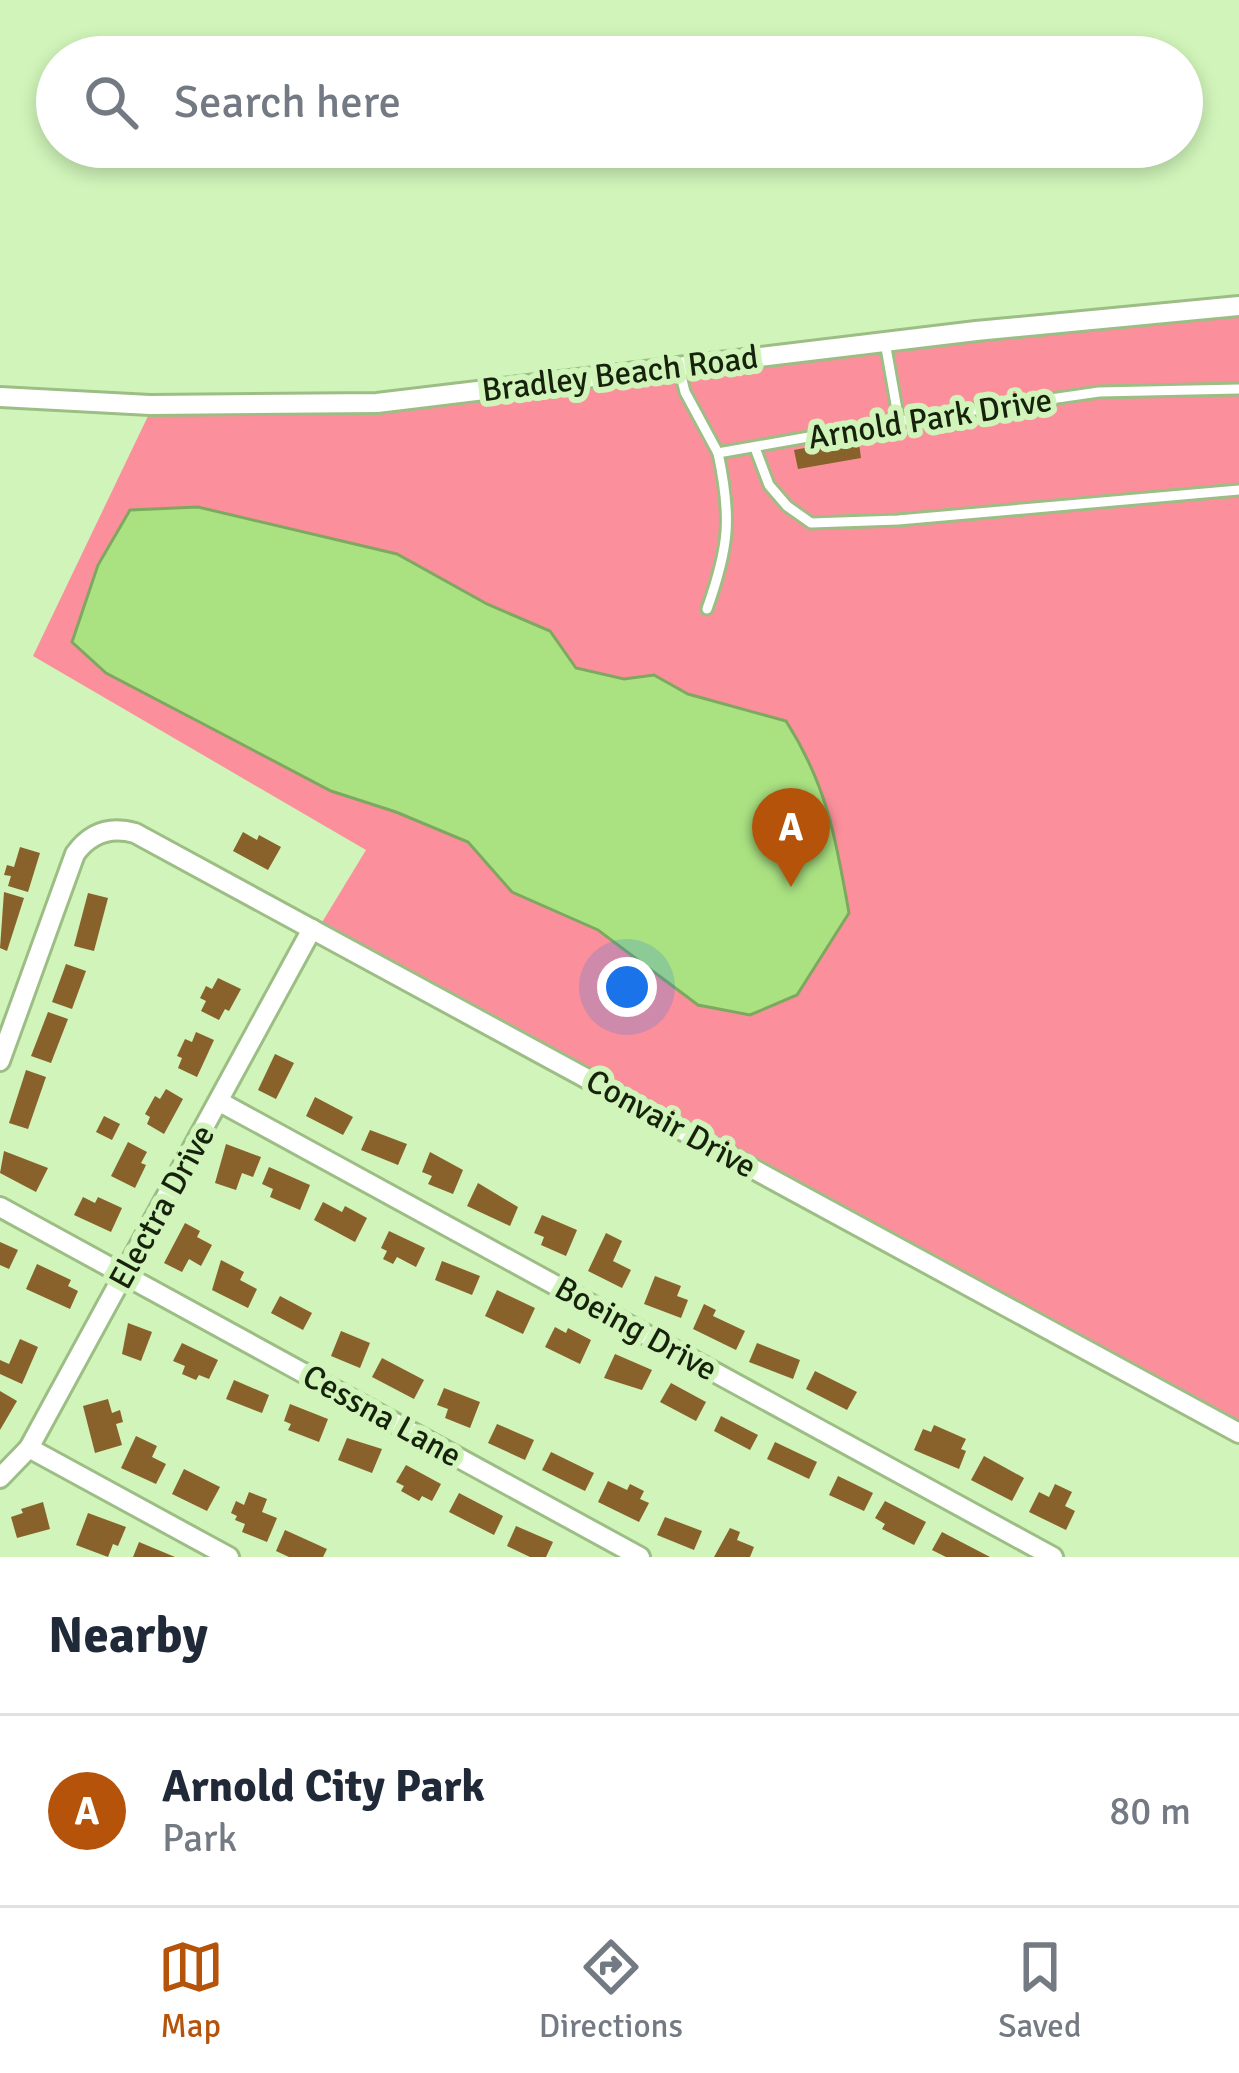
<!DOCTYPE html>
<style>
:root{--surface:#fff;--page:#f6f6f7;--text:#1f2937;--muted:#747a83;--line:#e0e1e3;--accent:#b45309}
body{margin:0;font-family:Signika,sans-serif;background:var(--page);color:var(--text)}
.you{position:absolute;left:627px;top:987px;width:42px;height:42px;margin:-30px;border:9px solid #fff;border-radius:50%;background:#1a73e8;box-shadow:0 0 0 18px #1a73e833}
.badge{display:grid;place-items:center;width:78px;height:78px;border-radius:50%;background:var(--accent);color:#fff;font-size:39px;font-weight:700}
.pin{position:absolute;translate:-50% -99px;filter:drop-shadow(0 3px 6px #0008)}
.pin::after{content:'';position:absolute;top:63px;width:42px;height:36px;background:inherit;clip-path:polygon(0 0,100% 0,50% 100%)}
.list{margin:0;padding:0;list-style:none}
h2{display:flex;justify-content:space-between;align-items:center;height:156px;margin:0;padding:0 48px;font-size:51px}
h2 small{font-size:39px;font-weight:400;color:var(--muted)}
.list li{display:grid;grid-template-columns:78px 1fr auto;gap:36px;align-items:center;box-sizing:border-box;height:192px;padding:0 48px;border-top:3px solid var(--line)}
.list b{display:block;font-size:45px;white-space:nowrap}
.list p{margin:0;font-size:39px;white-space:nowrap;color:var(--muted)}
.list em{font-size:39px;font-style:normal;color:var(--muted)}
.icon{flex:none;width:66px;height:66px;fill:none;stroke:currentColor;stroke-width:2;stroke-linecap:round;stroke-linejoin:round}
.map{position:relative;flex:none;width:1239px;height:1557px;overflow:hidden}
.search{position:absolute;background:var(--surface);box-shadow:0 6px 18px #0003;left:36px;right:36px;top:36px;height:132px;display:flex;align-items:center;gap:30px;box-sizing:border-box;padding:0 42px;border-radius:66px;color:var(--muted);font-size:45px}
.sheet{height:348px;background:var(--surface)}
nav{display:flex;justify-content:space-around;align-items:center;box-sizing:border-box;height:168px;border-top:3px solid var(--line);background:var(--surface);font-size:33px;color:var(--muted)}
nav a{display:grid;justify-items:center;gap:6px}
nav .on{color:var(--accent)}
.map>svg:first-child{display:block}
.green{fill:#fb909c}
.water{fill:#aae282;stroke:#7ea85f;stroke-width:3}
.building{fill:#88612b}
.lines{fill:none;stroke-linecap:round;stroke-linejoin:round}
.service-casing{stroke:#9cbe85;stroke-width:15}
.minor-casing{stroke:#9cbe85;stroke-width:24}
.service{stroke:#fff;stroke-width:9}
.minor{stroke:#fff;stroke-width:18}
.labels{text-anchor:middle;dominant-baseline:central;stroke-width:12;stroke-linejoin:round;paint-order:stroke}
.street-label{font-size:33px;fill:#16220c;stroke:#d0f4b9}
</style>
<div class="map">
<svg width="1239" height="1557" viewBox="0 0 1239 1557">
<rect width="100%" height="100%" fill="#d0f4b9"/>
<path class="green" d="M1239,311V1425L321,924L366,850L33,656L149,414L378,410Z"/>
<path class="water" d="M198,507L397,554L487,604L550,631L576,668L624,679L654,675L688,694L786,721C827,785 836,839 849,913L797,995L750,1015L698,1005L598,930L512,892L468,842L396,812L331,791L106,673L72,642L98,565L130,510Z"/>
<g class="building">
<path d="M836,442L837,447L859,443L861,458L798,469L794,450Z"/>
<path d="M243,832L257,840L259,835L281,847L268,870L233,851Z"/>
<path d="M20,847L40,853L28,892L8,886L11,876L4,875L7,865L14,867Z"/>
<path d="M4,892L24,898L7,951L0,948Z"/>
<path d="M88,893L108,898L94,951L74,946Z"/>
<path d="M66,964L86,971L72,1009L52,1002Z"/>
<path d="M218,978L241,989L229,1011L225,1009L219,1020L201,1011L206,1001L200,998L206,986L212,989Z"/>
<path d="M48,1012L68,1019L51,1063L31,1056Z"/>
<path d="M196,1032L214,1040L197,1077L178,1068L182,1058L177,1056L185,1039L192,1042Z"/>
<path d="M275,1054L294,1063L276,1099L258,1090Z"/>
<path d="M26,1070L46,1077L28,1129L9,1123Z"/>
<path d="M166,1089L183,1099L164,1134L147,1124L150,1117L145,1114L155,1096L160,1099Z"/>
<path d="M315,1097L353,1117L343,1135L306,1116Z"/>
<path d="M104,1116L120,1124L112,1140L96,1132Z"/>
<path d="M370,1130L407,1144L398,1165L361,1150Z"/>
<path d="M128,1142L147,1152L141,1163L146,1165L135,1188L111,1176Z"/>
<path d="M226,1144L261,1157L253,1177L242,1173L236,1190L215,1183Z"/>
<path d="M4,1151L48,1168L36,1192L0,1173Z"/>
<path d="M430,1152L463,1170L453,1194L428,1184L432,1176L422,1172Z"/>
<path d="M269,1167L310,1185L300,1210L270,1197L273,1189L262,1184Z"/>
<path d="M478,1183L518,1207L510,1226L467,1206Z"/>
<path d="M83,1197L95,1203L98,1197L122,1208L111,1232L74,1215Z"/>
<path d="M323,1202L342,1212L345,1206L367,1218L355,1242L314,1220Z"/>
<path d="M542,1215L577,1230L566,1256L541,1245L544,1237L534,1233Z"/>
<path d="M185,1223L200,1231L197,1237L212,1245L201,1266L189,1259L182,1272L164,1263Z"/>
<path d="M389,1231L425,1248L416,1267L397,1257L393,1264L383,1259L387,1251L381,1248Z"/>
<path d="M606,1233L622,1241L613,1261L631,1270L622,1288L588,1271Z"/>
<path d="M0,1242L18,1250L9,1269L0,1265Z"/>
<path d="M221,1260L244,1272L240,1280L257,1289L248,1308L212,1290Z"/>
<path d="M442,1261L480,1276L472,1295L435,1280Z"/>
<path d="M37,1264L71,1280L68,1286L78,1291L70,1309L26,1289Z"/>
<path d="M655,1276L681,1286L677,1296L688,1300L681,1318L644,1304Z"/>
<path d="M497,1290L535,1308L523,1334L485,1316Z"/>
<path d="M280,1296L312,1313L303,1330L271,1313Z"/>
<path d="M704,1304L716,1310L713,1316L745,1331L736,1350L693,1329Z"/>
<path d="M128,1323L152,1332L141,1361L122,1354Z"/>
<path d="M555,1327L566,1333L568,1328L591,1340L580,1364L545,1347Z"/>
<path d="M341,1331L370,1343L360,1368L331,1356Z"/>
<path d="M20,1339L38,1347L22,1384L0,1374V1360L9,1364Z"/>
<path d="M182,1343L218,1360L209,1379L199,1375L196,1380L182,1374L185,1366L173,1361Z"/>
<path d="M757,1343L800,1360L793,1379L749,1362Z"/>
<path d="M615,1354L652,1370L642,1390L604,1378Z"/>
<path d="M382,1358L424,1380L414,1399L372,1377Z"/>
<path d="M815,1371L857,1392L847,1410L806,1389Z"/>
<path d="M234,1380L269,1395L262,1413L226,1399Z"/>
<path d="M671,1383L706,1402L696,1421L660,1402Z"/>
<path d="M444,1388L480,1402L470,1428L445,1418L448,1409L437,1405Z"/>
<path d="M0,1391L17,1401L0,1430Z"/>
<path d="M108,1399L112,1413L120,1410L123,1422L116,1424L122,1445L95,1453L83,1406Z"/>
<path d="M290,1404L328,1419L319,1442L288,1430L291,1424L284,1421Z"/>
<path d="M721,1416L758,1435L750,1450L714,1431Z"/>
<path d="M497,1424L534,1440L525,1460L488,1443Z"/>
<path d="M934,1425L966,1439L961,1449L966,1451L959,1469L914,1450L923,1429L931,1432Z"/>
<path d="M136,1436L157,1446L152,1457L166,1464L156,1484L121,1468Z"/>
<path d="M347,1438L382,1449L372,1473L338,1460Z"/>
<path d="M775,1442L817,1462L809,1479L767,1459Z"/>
<path d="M551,1452L594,1473L585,1491L542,1470Z"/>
<path d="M984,1456L1024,1478L1012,1501L971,1480Z"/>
<path d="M406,1465L441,1484L432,1501L422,1496L419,1501L401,1491L404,1486L396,1482Z"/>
<path d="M184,1469L220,1487L207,1511L172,1494Z"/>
<path d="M838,1476L873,1493L864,1511L829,1495Z"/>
<path d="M608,1481L627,1490L630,1484L644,1491L640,1499L649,1503L639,1522L598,1502Z"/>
<path d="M1055,1484L1072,1492L1065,1506L1075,1511L1066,1530L1029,1512L1039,1492L1049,1497Z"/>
<path d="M249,1492L267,1499L262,1512L277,1518L267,1542L242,1532L245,1524L235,1520L237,1516L231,1513L236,1501L244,1505Z"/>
<path d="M459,1493L503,1516L494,1535L449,1512Z"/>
<path d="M885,1501L926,1522L914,1545L882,1529L885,1524L875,1518Z"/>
<path d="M43,1502L50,1529L17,1538L11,1517L23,1513L21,1509Z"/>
<path d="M88,1513L126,1527L118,1546L113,1544L108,1557L76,1545Z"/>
<path d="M665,1517L702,1531L694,1550L657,1535Z"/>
<path d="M516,1526L553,1542L546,1557H530L507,1546Z"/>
<path d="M730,1528L740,1532L737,1540L754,1547L750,1557H714Z"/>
<path d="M285,1530L327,1549L323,1557H289L276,1551Z"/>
<path d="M942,1532L990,1557H946L932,1550Z"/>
<path d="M139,1542L175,1557H133Z"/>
</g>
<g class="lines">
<defs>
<g id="service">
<path d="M885,342L899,421"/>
<path d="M679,367L685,392L718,453L899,421L1099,392L1239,389"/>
<path d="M755,448L769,485L787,506L811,523L898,520L1239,490"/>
<path d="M707,609C729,547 732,518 718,453"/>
</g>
<g id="minor">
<path d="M0,397L150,405L377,403L976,331L1239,306"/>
<path d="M0,1061L75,854C90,833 110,826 135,833L1239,1433"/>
<path d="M220,1102L1053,1557"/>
<path d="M0,1207L640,1557"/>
<path d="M29,1448L229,1557"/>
<path d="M0,1478L29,1448L312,929"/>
</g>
</defs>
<use href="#service" class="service-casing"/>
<use href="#minor" class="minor-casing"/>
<use href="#service" class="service"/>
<use href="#minor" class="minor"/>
</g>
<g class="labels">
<g class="street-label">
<text transform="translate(620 374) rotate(-7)">Bradley Beach Road</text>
<text transform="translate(930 419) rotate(-9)">Arnold Park Drive</text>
<text transform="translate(671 1124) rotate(29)">Convair Drive</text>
<text transform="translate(162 1207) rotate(-61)">Electra Drive</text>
<text transform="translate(636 1329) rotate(29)">Boeing Drive</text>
<text transform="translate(382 1416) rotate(29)">Cessna Lane</text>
</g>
</g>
</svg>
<div class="you"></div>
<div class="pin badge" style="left:791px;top:887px">A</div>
<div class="search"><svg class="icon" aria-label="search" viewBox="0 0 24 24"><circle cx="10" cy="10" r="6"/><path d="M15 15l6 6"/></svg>Search here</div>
</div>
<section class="sheet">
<h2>Nearby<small></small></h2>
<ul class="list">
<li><span class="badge">A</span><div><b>Arnold City Park</b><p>Park</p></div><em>80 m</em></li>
</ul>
</section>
<nav>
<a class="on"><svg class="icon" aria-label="map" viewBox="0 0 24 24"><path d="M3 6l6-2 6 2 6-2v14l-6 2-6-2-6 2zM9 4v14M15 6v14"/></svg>Map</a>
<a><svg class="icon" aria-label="directions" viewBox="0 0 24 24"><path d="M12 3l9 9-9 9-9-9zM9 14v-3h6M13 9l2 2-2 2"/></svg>Directions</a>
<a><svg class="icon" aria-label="saved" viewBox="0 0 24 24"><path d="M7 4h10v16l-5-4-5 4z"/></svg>Saved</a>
</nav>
